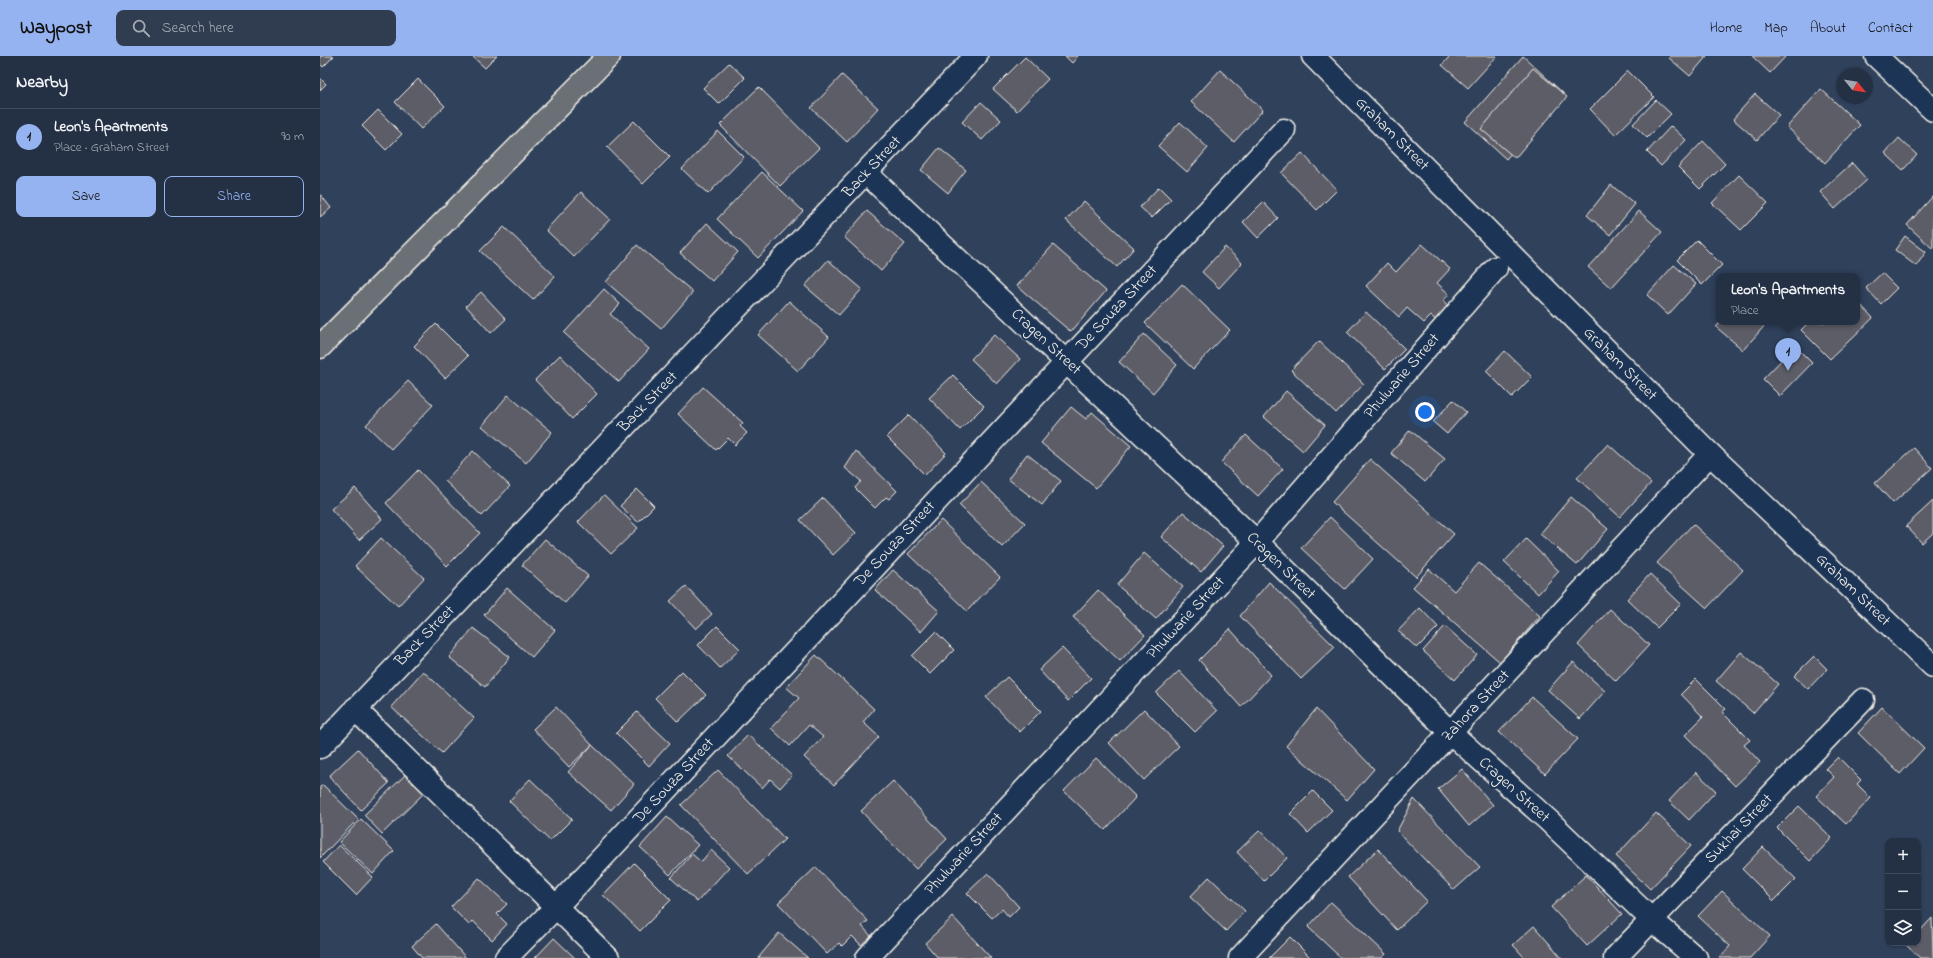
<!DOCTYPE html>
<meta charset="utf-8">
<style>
:root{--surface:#243145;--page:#303d50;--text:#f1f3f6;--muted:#a3a9b3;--line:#414c5e;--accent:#95b2f1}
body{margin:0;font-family:"Indie Flower",sans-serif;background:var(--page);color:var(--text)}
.controls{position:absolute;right:12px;bottom:12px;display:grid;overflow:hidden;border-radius:8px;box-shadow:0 1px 3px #0004}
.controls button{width:36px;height:36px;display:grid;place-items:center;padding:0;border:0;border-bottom:1px solid var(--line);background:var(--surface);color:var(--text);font:20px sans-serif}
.compass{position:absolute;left:1517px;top:12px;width:36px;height:36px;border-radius:50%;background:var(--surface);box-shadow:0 1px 3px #0004;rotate:120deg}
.you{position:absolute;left:1105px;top:356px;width:14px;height:14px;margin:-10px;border:3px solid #fff;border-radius:50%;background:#1a73e8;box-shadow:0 0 0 6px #1a73e833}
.badge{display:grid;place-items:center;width:26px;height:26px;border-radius:50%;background:var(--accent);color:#111;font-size:13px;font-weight:700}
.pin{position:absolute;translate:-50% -33px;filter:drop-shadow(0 1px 2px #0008)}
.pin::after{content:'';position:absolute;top:21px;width:14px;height:12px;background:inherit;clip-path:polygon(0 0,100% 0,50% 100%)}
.popup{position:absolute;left:1396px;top:217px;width:144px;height:52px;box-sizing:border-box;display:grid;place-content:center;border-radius:8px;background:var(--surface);filter:drop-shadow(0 1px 3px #0005);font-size:13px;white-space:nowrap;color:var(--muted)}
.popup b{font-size:15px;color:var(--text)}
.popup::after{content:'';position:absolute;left:50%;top:100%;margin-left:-8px;border:8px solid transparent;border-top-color:var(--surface)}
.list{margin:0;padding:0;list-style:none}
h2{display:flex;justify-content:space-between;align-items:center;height:52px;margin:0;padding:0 16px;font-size:17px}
h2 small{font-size:13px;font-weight:400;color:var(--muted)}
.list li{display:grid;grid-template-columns:26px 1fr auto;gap:12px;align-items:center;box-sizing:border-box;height:56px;padding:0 16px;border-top:1px solid var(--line)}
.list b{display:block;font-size:15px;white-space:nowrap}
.list p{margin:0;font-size:13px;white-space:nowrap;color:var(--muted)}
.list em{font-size:13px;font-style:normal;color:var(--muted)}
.actions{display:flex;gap:8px;padding:12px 16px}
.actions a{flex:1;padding:9px 0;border:1px solid var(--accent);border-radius:8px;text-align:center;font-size:14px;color:var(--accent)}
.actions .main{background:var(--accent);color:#111}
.icon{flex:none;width:22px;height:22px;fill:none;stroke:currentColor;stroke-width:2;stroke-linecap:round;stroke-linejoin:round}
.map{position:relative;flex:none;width:1613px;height:902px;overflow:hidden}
header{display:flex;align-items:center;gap:24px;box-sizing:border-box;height:56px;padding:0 20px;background:var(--accent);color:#111}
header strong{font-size:19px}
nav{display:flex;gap:22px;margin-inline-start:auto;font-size:14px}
.search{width:280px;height:36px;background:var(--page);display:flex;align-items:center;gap:10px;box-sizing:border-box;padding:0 14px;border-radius:8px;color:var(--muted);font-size:15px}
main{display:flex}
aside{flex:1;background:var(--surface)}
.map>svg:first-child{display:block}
.building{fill:#5d5d67;stroke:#f4f1e8}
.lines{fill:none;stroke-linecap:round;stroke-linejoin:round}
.minor-casing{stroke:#f4f1e8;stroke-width:25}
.major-casing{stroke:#f4f1e8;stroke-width:25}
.minor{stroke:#1d3557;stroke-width:22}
.major{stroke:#6b6f75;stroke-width:22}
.labels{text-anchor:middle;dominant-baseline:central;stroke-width:4;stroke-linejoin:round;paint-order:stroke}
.street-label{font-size:16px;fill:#f4f1e8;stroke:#1d3557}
</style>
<header>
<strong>Waypost</strong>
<div class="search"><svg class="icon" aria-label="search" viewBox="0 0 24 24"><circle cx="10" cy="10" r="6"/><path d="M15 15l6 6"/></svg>Search here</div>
<nav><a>Home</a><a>Map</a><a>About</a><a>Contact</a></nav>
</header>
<main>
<aside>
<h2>Nearby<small></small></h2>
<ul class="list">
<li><span class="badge">1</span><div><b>Leon's Apartments</b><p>Place · Graham Street</p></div><em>90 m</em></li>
</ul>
<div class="actions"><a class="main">Save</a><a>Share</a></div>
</aside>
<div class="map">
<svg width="1613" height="902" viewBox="0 0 1613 902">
<rect width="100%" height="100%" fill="#30415c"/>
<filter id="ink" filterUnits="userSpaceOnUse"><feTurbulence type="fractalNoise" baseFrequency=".025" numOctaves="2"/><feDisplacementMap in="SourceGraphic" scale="8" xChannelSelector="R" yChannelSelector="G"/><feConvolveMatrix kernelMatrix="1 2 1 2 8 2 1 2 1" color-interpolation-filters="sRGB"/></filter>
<g filter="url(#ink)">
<g class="building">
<path d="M0,0H14L3,11L0,8Z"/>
<path d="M152,0H177L165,12Z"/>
<path d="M745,0H758L752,7Z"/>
<path d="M1130,0H1177L1148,32L1122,9Z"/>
<path d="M1203,0L1244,38L1186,103L1145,66Z"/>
<path d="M1350,0H1387L1370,20L1349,2Z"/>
<path d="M1432,0H1466L1450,17Z"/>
<path d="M705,1L728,23L697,55L673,33Z"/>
<path d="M409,7L425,22L399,48L383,32Z"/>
<path d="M1213,12L1247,41L1195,102L1161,73Z"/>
<path d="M900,14L943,54L914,86L871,46Z"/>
<path d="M1308,15L1334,41L1295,79L1270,53Z"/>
<path d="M522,19L558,52L527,86L491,52Z"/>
<path d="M0,22L6,28L0,34Z"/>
<path d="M98,23L125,50L101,73L75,46Z"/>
<path d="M439,31L499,92L460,130L400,69Z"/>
<path d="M1501,33L1540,69L1505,107L1467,71Z"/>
<path d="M1435,38L1459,59L1437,84L1413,63Z"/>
<path d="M1336,44L1351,58L1327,82L1313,68Z"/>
<path d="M661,46L681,64L662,84L642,66Z"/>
<path d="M58,54L82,78L66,94L42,70Z"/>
<path d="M314,65L350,101L323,128L287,91Z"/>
<path d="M860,66L888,92L867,116L838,90Z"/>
<path d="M1351,70L1366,84L1341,110L1327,96Z"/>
<path d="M398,75L424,101L388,138L362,113Z"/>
<path d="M1579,82L1597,99L1583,114L1565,97Z"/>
<path d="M1383,85L1405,108L1380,133L1358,111Z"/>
<path d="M619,92L646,114L628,137L601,114Z"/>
<path d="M982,97L1017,134L997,154L961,117Z"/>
<path d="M1532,107L1547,124L1515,153L1500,136Z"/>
<path d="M442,116L483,155L438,202L397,163Z"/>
<path d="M1419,119L1448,147L1421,174L1392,147Z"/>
<path d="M1291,129L1315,148L1290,179L1267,159Z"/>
<path d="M839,131L851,143L832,162L820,151Z"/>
<path d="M261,136L290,163L254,201L226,174Z"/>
<path d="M0,138L11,152L0,161Z"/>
<path d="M1613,140V193L1587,169Z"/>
<path d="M764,145L814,192L797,211L746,164Z"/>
<path d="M943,146L958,162L938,182L923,166Z"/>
<path d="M547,155L585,188L561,215L524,181Z"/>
<path d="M1319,155L1342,176L1291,232L1268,211Z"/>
<path d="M387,167L418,196L392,225L360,197Z"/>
<path d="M184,171L235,220L213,244L160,195Z"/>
<path d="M1585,180L1606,196L1596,210L1575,194Z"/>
<path d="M1377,184L1402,209L1382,229L1357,204Z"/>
<path d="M1102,188L1130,213L1117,227L1129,238L1123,245L1129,250L1116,264L1111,260L1104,267L1087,252L1079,261L1046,230L1067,207L1076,216Z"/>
<path d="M317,189L373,236L341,273L286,226Z"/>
<path d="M733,189L786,235L751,276L697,230Z"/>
<path d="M905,191L922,207L899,232L882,216Z"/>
<path d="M508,204L542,233L519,259L485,230Z"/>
<path d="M1354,209L1376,228L1348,259L1327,239Z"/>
<path d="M1562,217L1577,232L1561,248L1546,232Z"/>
<path d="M862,228L910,274L873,313L825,267Z"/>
<path d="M284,233L300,248L290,258L329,293L299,326L244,277Z"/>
<path d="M161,236L186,263L171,277L146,250Z"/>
<path d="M469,245L509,281L478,315L438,279Z"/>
<path d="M1537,245L1553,262L1510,303L1481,274L1489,266H1537Z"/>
<path d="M1046,256L1085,293L1065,313L1027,276Z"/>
<path d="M1401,266H1448L1423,294L1396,271Z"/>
<path d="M116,268L148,300L125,322L94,290Z"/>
<path d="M824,278L857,309L833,337L799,306Z"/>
<path d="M674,279L700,303L677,328L651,303Z"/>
<path d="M999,285L1044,328L1016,357L971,314Z"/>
<path d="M1475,290L1492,307L1460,340L1443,323Z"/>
<path d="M1185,295L1212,321L1192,341L1166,315Z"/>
<path d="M240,299L277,338L252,363L215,324Z"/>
<path d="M633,319L664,350L640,374L609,342Z"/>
<path d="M88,325L113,349L71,393L46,369Z"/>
<path d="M383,331L423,367L420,370L427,377L415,389L408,382L396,394L358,358Z"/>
<path d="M966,335L1005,369L983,395L944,361Z"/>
<path d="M188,339L232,376L206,407L162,370Z"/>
<path d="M1133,344L1146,356L1127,378L1113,366Z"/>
<path d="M751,351L766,363L772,356L811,390L776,432L721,387Z"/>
<path d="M589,359L626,397L605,419L567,381Z"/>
<path d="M1090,374L1125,403L1105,426L1071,397Z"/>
<path d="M926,379L963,413L938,440L901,406Z"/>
<path d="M1288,388L1331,427L1300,461L1257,422Z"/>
<path d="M1594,392L1612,412L1573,447L1555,427Z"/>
<path d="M153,395L190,430L162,460L125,425Z"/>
<path d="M536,395L577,435L569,443L566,441L555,452L535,432L541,425L525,412Z"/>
<path d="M707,398L741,425L722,449L688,423Z"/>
<path d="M1050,403L1134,478L1096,521L1012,446Z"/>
<path d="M98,414L160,477L127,510L66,447Z"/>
<path d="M661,426L705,467L682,491L639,449Z"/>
<path d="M35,432L62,463L39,484L11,453Z"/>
<path d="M317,433L334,450L318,466L300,450Z"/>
<path d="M284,439L318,472L291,498L258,466Z"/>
<path d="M1251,441L1288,473L1257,509L1220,478Z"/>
<path d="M503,442L536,477L513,499L480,464Z"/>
<path d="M1613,445V477L1602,487L1586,470Z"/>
<path d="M863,456L903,490L881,516L841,481Z"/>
<path d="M1010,461L1053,503L1025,533L981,492Z"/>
<path d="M621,464L680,521L647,555L588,498Z"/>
<path d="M1373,468L1423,514L1387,552L1337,507Z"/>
<path d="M61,482L104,522L78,550L35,510Z"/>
<path d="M225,483L268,520L245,547L202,509Z"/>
<path d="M1206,483L1239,515L1218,538L1184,506Z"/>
<path d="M824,497L863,531L836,563L797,529Z"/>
<path d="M1159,507L1220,560L1180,606L1093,531L1109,513L1134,535Z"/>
<path d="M573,514L619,555L601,576L555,534Z"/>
<path d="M1330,518L1361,548L1337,572L1307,543Z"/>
<path d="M949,526L1015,591L981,623L920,560Z"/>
<path d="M366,530L392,558L376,573L350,545Z"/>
<path d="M187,532L235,574L212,601L164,559Z"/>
<path d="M778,534L825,579L800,605L753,561Z"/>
<path d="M1100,552L1118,571L1097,592L1078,575Z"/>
<path d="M1290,553L1329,589L1296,625L1258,589Z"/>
<path d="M397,570L420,593L400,612L378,589Z"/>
<path d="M1125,570L1157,599L1135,624L1103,595Z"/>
<path d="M153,572L190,601L165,631L129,601Z"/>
<path d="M910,573L951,619L921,651L879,604Z"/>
<path d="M616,576L634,594L610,618L592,600Z"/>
<path d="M742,592L771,622L748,645L719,614Z"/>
<path d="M1421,596L1458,628L1433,657L1396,625Z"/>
<path d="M496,599L554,653L543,666L559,681L514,729L484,701L503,681L489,669L470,690L451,672L479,642L466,631Z"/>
<path d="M1494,600L1507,613L1488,633L1474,620Z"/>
<path d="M1253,606L1285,635L1260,663L1228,634Z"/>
<path d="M103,615L154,662L122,697L71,651Z"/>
<path d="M362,615L386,639L358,666L335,642Z"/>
<path d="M859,615L897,655L875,676L836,637Z"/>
<path d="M687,621L721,655L700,676L666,641Z"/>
<path d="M1376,623L1406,653L1402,656L1430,684L1424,689L1440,706L1415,730L1365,679L1383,661L1361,638Z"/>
<path d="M1212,641L1258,683L1225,718L1179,676Z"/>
<path d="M236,651L272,689L249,711L213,673Z"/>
<path d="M1562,651L1604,692L1580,718L1538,677Z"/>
<path d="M824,653L859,690L824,724L789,687Z"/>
<path d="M996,653L1054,713L1027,744L966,690Z"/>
<path d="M317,656L350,687L329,710L296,677Z"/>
<path d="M428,679L472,719L460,732L450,723L442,732L408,700Z"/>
<path d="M272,689L314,728L291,754L248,716Z"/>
<path d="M38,693L69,727L41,754L9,720Z"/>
<path d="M1518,701L1541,724L1537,728L1551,742L1526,768L1496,740L1514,721L1506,713Z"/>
<path d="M776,702L816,741L785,774L744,735Z"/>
<path d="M1142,713L1173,749L1149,770L1118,733Z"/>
<path d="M398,714L465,783L428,818L361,749Z"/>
<path d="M1376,716L1396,735L1369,764L1349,745Z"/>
<path d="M86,718L104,737L62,778L44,759Z"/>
<path d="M210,723L252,763L230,785L189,745Z"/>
<path d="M573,725L627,783L596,813L541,755Z"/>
<path d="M3,729L38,763L0,802V731Z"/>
<path d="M993,735L1012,754L988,777L970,758Z"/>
<path d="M1094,743L1160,811L1134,834L1077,775Z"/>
<path d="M1479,750L1512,782L1490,805L1457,772Z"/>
<path d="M1336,757L1371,790L1330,833L1296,800Z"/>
<path d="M347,761L378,789L350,819L320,791Z"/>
<path d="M41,763L74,795L53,818L19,786Z"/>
<path d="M940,774L967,802L944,825L917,796Z"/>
<path d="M19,789L53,821L36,839L3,806Z"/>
<path d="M1443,791L1476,823L1454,845L1422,813Z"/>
<path d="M1058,793L1107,845L1077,874L1028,821Z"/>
<path d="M391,794L409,811L377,846L351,822L372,798L381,806Z"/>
<path d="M314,807L351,844L320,875L283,839Z"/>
<path d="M496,811L548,865L542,870L551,880L541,889L532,880L522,890L519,887L507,898L458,847Z"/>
<path d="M668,817L699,851L689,861L682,853L672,862L647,837Z"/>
<path d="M1266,819L1302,858L1267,890L1231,851Z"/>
<path d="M889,821L925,855L906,875L870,841Z"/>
<path d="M159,822L187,848L177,858L187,868L172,884L153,865L149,869L131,851Z"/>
<path d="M1402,835L1450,880L1430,902H1399L1410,890L1378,860Z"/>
<path d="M1011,846L1066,898L1062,902H1021L988,871Z"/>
<path d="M633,861L671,902H618L605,887Z"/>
<path d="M1612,862L1613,902H1600L1586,889L1588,887H1598V877Z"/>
<path d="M116,868L146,902H102L92,890Z"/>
<path d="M1214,870L1242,902H1205L1193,889Z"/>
<path d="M459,877L488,902H438Z"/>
<path d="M970,881L991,902H949Z"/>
<path d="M234,882L255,902H215Z"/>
</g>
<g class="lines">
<defs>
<g id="minor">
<path d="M993,0L1390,398L1613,610"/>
<path d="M1556,0L1613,54"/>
<path d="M546,117L937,486L1131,677L1229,765L1332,864L1376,902"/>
<path d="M35,653L288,902"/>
<path d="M0,691L656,0"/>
<path d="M186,902L236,851L964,74"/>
<path d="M547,902L937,486L1176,212"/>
<path d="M920,902L1390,398"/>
<path d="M1295,902L1543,644"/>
</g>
<path id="major" d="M0,291L289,0"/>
</defs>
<use href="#minor" class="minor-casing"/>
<use href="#major" class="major-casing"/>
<use href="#minor" class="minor"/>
<use href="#major" class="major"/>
</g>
</g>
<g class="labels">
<g class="street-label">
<text transform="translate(1072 78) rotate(45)">Graham Street</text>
<text transform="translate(552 111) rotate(-47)">Back Street</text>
<text transform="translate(797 252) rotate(-47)">De Souza Street</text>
<text transform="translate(726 286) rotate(43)">Cragen Street</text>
<text transform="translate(1300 308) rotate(45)">Graham Street</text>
<text transform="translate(1082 320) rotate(-49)">Phulwarie Street</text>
<text transform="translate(328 346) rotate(-46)">Back Street</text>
<text transform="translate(575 488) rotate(-47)">De Souza Street</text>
<text transform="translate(961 510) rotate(44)">Cragen Street</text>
<text transform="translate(1533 534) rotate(44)">Graham Street</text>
<text transform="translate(866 562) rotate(-47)">Phulwarie Street</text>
<text transform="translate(105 580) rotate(-46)">Back Street</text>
<text transform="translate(1156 650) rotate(-47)">Zahora Street</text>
<text transform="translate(354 725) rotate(-47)">De Souza Street</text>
<text transform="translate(1194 734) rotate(42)">Cragen Street</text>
<text transform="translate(1419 773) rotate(-46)">Sukhai Street</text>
<text transform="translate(644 798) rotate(-47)">Phulwarie Street</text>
</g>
</g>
</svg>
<div class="controls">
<button>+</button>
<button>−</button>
<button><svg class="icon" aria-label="layers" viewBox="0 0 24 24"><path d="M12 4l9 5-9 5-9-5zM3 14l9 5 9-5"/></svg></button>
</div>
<svg class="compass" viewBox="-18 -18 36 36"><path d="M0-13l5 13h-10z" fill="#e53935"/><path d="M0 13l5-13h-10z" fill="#a3a9b3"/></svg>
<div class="you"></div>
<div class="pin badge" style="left:1468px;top:315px">1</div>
<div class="popup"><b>Leon's Apartments</b>Place</div>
</div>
</main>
